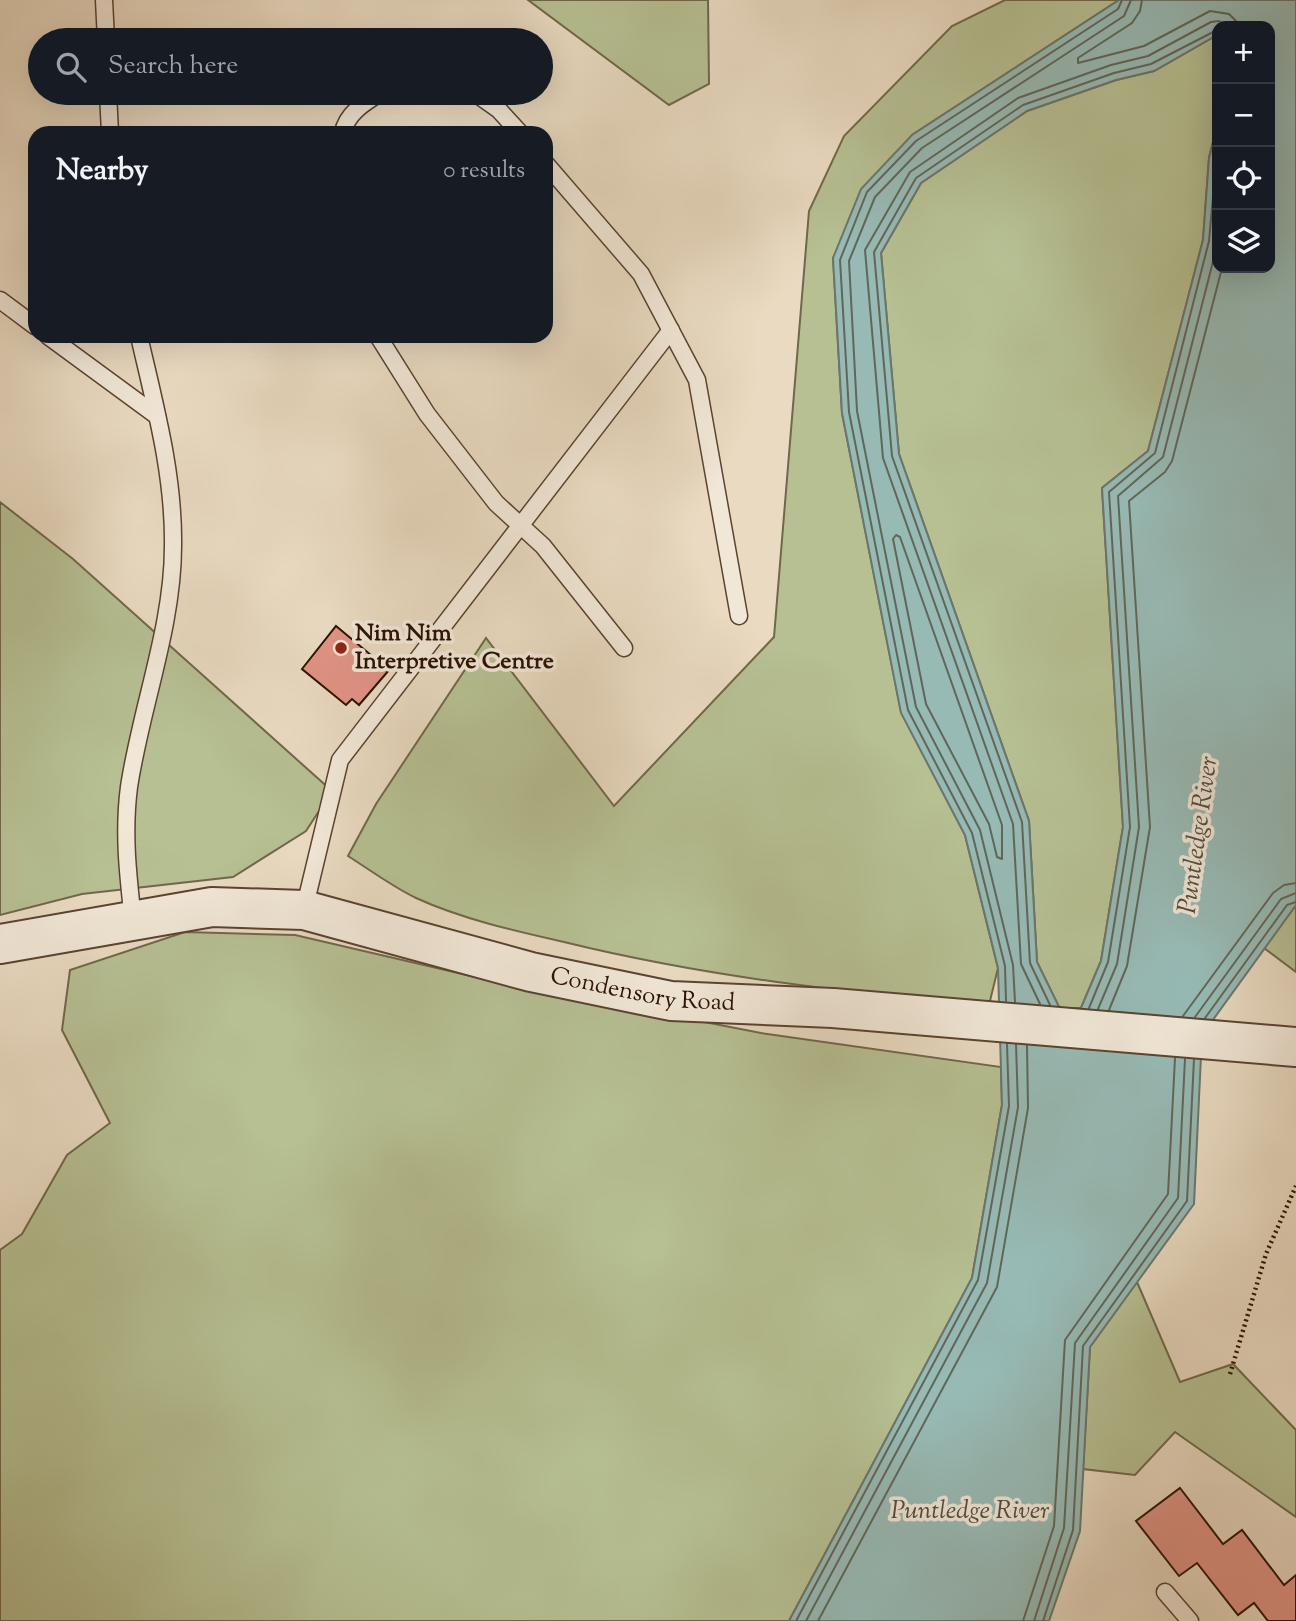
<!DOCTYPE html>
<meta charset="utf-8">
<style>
:root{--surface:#171b24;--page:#242831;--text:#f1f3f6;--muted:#9ea1a6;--line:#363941}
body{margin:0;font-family:"Sorts Mill Goudy",serif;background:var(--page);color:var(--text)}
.controls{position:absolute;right:21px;top:21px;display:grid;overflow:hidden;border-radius:14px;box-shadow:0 7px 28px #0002}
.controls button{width:63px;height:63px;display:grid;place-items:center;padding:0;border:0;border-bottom:2px solid var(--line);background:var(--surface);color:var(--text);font:35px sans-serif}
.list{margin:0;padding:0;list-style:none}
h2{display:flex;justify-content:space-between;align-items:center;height:91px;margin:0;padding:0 28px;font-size:30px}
h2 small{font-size:23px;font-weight:400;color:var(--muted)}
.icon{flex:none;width:38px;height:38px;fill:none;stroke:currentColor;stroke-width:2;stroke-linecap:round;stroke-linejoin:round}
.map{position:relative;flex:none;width:1296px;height:1621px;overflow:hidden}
.search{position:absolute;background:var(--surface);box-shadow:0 7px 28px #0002;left:28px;top:28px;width:525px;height:77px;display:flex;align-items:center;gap:18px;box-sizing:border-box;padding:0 24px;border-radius:38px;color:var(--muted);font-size:26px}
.panel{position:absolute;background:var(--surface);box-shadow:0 7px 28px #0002;left:28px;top:126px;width:525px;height:217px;border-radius:21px}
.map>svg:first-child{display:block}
.green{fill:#b6c093;stroke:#70684a;stroke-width:2}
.water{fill:#97bab5;stroke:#6b766d;stroke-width:2;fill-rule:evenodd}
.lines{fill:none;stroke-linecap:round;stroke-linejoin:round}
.shore{stroke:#60665a;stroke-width:2}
.building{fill:#e19386;stroke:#2a1100;stroke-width:2}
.service-casing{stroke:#5a4330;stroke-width:19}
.tertiary-casing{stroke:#5a4330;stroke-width:42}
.path{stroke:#2a1100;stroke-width:4.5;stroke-dasharray:2 3.5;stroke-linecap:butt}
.service{stroke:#f1e7d7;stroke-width:16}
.tertiary{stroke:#f1e7d7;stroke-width:38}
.poi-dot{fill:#8f2418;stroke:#f1e7d7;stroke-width:2.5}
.labels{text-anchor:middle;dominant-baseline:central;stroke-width:7;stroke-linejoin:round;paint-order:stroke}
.poi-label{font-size:24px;font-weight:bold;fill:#2a1100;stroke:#f1e7d7;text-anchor:start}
.street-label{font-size:24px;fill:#2a1100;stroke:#f1e7d7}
.water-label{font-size:26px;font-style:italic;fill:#504c3f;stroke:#f1e7d7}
</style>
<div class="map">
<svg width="1296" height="1621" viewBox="0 0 1296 1621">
<rect width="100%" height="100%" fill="#e9dac1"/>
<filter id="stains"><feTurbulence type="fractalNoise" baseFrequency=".00286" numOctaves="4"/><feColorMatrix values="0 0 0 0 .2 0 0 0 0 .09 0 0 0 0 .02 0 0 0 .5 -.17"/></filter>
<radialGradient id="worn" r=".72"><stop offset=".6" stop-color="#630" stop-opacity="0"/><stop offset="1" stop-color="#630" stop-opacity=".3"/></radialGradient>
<g class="green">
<path d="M528,0H708L709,84L669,105Z"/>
<path d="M1005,0H1119L912,135L833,258L842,413L901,712L965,835L998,968L989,1005C843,992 707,977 564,942C515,931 462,919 416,898C393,887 370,870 348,856L376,804L486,638L614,806L774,637L809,211L844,136L952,26Z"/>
<path d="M1217,35V126L1209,158L1203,240L1148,451L1102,488L1123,827L1101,961L1081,1008L1060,1009L1037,962L1029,821L899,454L881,253L921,183L1027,111L1116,80L1154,71Z"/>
<path d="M0,502L73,559L332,791L306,831L233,877L82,894L0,915Z"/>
<path d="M1296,905V972L1264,948Z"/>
<path d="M185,932L295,935L484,979L761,1033L1001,1067L1002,1105L972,1278L789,1621H0V1250L22,1234L67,1155L110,1123L62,1030L70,970Z"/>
<path d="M1137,1282L1180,1382L1233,1364L1296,1430V1517L1175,1432L1135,1475L1083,1469L1090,1347Z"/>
</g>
<path class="water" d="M1119,0H1296V905L1202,1035L1194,1204L1090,1347L1080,1531L1049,1621H789L972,1278L1002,1105L998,968L965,835L901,713L842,413L833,258L861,189L912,135ZM1217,26H1270V268H1217V126L1209,158L1203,240L1148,451L1102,488L1123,827L1101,961L1081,1008L1060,1009L1037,962L1029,821L899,454L881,253L921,183L1027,111L1116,80L1154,71L1217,35Z"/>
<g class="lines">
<g class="shore">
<path d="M1142,0L1140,11L1132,23L1078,58V63L1144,46L1210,11L1229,14L1241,26"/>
<path d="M896,535L900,537L1002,825V859L997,857L989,824L926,704L893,539Z"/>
<path d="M1006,1001L1005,966L972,833L908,710L849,412L840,260L867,192L916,141L1118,9L1122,0"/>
<path d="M1015,1002L1013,965L980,830L916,707L857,411L849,261L875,197L922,148L1124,16L1131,0"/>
<path d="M1040,1004L1021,964L1013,824L883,458L865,250L910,172L1018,98L1111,65L1148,56L1211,22L1219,21L1228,26"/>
<path d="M1050,1005L1030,963L1022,822L892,456L874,252L916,178L1023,105L1114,73L1151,64L1217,30"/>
<path d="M1089,1008L1108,962L1130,827L1109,492L1155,453L1209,241L1217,153"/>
<path d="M1098,1009L1117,964L1139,827L1118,496L1163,457L1217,246"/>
<path d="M1109,1010L1127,966L1150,827L1129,501L1165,472L1172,461L1222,268"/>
<path d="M1183,1016L1273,893L1284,885L1296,883"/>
<path d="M1195,1017L1281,899L1296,893"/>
<path d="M1205,1018L1287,905L1296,902"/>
<path d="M796,1621L978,1280L1009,1106L1007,1044"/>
<path d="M806,1621L987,1283L1018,1107L1016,1044"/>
<path d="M818,1621L997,1287L1028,1108L1027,1045"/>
<path d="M1023,1621L1054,1526L1065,1340L1168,1194L1175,1058"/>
<path d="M1034,1621L1064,1528L1075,1343L1178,1198L1185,1059"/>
<path d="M1043,1621L1073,1530L1083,1346L1187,1201L1194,1059"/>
</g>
</g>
<g class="building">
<path d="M336,626L389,670L359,705L352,699L346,705L302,669Z"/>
<path d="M1180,1488L1223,1544L1242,1530L1284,1585L1296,1575V1621H1268L1254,1603L1238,1615L1197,1563L1179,1576L1136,1521Z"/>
</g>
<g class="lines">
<defs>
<g id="service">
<path d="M104,0L106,40"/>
<path d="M108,93L110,133"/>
<path d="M475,93L499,110L520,133"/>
<path d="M343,133C346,114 365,102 380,93"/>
<path d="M546,164L641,274L697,380L739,616"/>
<path d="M0,300L35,326"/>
<path d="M48,336L157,416"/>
<path d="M378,336L427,414L496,503L543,546L624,648"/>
<path d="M304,910L340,760L671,330"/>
<path d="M133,920C128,875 123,833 129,787C141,707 173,627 173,546C174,474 155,406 139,336"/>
<path d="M1165,1592L1190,1621"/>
</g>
<g id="tertiary">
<path id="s1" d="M0,944L212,907L304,910L531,972L671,1001L833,1008L1296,1047"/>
</g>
</defs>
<use href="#service" class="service-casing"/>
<use href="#tertiary" class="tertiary-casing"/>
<path class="path" d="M1230,1374L1266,1254L1296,1186"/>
<use href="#service" class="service"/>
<use href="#tertiary" class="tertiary"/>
</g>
<circle class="poi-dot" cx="341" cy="648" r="7"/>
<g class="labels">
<g class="poi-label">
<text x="355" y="634">Nim Nim<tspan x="355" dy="28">Interpretive Centre</tspan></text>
</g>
<g class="street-label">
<text stroke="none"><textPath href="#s1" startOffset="656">Condensory Road</textPath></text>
</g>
<g class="water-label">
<text transform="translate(1199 835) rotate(-82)">Puntledge River</text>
<text x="970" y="1511">Puntledge River</text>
</g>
</g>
<rect width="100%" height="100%" filter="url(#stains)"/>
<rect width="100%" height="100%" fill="url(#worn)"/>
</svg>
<div class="controls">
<button>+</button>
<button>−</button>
<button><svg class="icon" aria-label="locate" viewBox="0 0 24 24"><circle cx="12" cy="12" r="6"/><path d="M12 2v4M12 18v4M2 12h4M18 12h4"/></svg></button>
<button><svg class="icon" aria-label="layers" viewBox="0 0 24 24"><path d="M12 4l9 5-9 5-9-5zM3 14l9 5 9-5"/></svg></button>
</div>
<div class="search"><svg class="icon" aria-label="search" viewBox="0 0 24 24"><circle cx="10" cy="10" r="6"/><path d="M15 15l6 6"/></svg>Search here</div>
<section class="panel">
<h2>Nearby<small>0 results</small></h2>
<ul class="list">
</ul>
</section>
</div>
